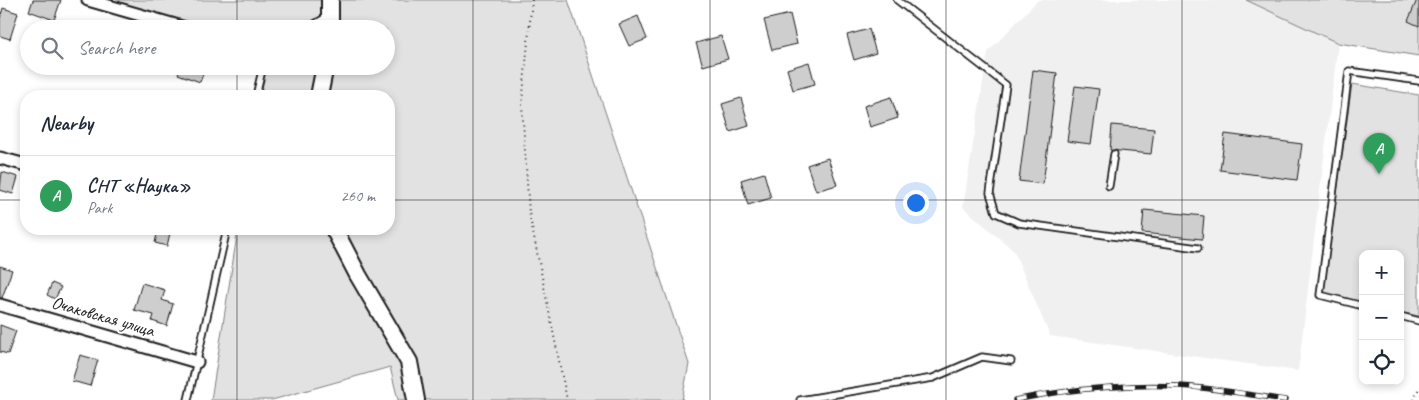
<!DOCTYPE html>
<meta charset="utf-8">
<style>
:root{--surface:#fff;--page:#f2f2f3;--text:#1f2937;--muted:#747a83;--line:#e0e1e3;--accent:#1a73e8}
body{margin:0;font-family:Caveat,sans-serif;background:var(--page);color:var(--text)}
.controls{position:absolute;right:15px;bottom:15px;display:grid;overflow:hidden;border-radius:10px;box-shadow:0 2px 8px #0003}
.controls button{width:45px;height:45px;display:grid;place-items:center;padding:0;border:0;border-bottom:1px solid var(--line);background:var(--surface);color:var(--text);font:25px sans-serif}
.you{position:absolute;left:915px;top:202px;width:18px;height:18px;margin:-12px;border:4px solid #fff;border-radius:50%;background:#1a73e8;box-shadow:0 0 0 8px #1a73e833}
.badge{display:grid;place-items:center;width:32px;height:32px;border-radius:50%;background:var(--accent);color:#fff;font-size:16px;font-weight:700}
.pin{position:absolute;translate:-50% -41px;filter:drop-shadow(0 1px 2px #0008)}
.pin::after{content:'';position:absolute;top:26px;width:18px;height:15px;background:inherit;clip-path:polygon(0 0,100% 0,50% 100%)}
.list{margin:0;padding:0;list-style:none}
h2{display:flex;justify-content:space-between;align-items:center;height:65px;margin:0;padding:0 20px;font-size:21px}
h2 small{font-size:16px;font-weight:400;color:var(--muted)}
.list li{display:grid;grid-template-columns:32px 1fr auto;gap:15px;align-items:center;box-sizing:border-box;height:80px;padding:0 20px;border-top:1px solid var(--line)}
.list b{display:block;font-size:19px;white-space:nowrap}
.list p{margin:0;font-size:16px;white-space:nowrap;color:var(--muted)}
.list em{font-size:16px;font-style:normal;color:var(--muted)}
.icon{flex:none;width:28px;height:28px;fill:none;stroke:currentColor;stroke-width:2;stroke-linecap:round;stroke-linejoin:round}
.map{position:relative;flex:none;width:1419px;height:400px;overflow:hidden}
.search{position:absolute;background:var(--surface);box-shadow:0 2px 8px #0003;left:20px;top:20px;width:375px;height:55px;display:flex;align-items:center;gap:12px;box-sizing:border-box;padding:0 18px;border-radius:28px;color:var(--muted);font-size:19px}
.panel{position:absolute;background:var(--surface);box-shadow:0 2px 8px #0003;left:20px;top:90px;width:375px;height:145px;border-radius:20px}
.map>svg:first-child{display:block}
.built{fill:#f0f0f0}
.green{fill:#e2e2e2;stroke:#7f7f7f}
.building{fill:#cecece;stroke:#1c1c1c}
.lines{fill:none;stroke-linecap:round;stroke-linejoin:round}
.service-casing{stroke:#1c1c1c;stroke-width:9}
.minor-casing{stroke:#1c1c1c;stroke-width:15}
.secondary-casing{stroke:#1c1c1c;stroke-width:20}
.path{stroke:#1c1c1c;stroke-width:2;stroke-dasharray:1 4;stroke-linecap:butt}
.service{stroke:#fff;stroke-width:5.5}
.minor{stroke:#fff;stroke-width:11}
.secondary{stroke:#fff;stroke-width:16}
.rail-casing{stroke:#1c1c1c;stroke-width:5.5}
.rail{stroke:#fff;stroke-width:4;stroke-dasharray:11;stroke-linecap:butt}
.grid{fill:none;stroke:#1c1c1c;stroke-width:1;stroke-opacity:0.55}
.labels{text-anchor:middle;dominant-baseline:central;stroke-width:4;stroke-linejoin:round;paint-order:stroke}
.street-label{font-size:18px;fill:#1c1c1c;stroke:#fff}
</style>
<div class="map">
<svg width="1419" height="400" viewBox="0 0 1419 400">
<rect width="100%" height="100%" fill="#fff"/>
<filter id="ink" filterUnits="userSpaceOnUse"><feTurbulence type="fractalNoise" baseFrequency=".02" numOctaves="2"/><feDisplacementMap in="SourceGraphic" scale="10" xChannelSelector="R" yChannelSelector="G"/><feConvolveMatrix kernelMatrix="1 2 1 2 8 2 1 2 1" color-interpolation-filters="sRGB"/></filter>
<g filter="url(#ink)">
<path class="built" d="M1038,0H1246L1338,43L1298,371L1050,336L1014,251L963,207L988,52Z"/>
<g class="green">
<path d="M119,0H568L689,364L682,400H398L390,367L272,400H211L238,229H389V96H259L263,66H386V29H172L118,9Z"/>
<path d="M1246,0H1419V56L1338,43Z"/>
<path d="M1352,84L1419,95V316L1400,312V254H1363V303L1323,293Z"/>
</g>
<g class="building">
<path d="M33,0H61L54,20L29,11Z"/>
<path d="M1417,0H1419V26L1408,21Z"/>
<path d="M3,8L18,13L10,39L0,36V19Z"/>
<path d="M790,14L797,44L772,50L764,20Z"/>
<path d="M638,16L647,39L629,46L619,24Z"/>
<path d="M869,29L876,53L854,60L847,35Z"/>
<path d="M721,36L728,59L703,66L696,43Z"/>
<path d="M809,62L815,84L793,90L787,69Z"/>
<path d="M181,66H198L205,69L200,82L178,74Z"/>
<path d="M1033,70L1057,73L1043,184L1019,181Z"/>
<path d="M1075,86L1099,89L1091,144L1067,141Z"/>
<path d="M891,97L898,118L870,127L864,106Z"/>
<path d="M741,98L749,126L730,132L722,104Z"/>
<path d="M1112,125L1154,129L1151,154L1110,150Z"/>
<path d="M1225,134L1302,144L1297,180L1220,170Z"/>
<path d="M828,158L837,185L816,191L807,165Z"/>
<path d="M2,172L18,177L13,194L0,190Z"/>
<path d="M764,173L771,198L748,205L741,180Z"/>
<path d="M1144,210L1204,216L1202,239L1142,233Z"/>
<path d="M158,229H171L167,246L155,243Z"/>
<path d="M0,266L12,270L2,298H0Z"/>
<path d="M52,283L61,287L55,299L47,295Z"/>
<path d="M142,283L165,290L162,300L173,304L167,326L152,321L154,315L134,310Z"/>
<path d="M0,325L16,331L8,354L0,352Z"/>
<path d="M80,355L98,360L90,386L72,381Z"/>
</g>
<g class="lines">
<defs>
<g id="service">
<path d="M897,0L1006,85L990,193L996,213L1019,223L1198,248"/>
<path d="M306,29L328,16"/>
<path d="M256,96L263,66"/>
<path d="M1109,186L1114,154"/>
<path d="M1363,306L1320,295L1349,71L1419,81"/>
<path d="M1400,316L1419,321"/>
<path d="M188,400L227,229"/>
<path d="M800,400L933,378L982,357L1011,361"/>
</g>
<g id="minor">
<path d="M88,0L189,29"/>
<path d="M0,158L26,165"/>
<path d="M0,305L197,362"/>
</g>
<g id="secondary">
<path d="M330,29V0"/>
<path d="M319,96L325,66"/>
<path d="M334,229L358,275L409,362L416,400"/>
</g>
</defs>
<use href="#service" class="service-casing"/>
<use href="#minor" class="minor-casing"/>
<use href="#secondary" class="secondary-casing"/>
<g class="path">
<path d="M532,0L522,105L529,213L567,400"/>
<path d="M1414,400L1419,388"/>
</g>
<use href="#service" class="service"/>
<use href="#minor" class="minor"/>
<use href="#secondary" class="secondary"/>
<defs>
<path id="rail" d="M1015,400C1071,388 1145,382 1202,388C1230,391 1258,396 1286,400"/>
</defs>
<use href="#rail" class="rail-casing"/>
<use href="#rail" class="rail"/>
</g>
</g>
<path class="grid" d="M237,0V29M473,0V400M710,0V400M946,0V400M1182,0V400M237,66V96M0,200H26M389,200H1419M237,229V400"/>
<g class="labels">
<g class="street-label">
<text transform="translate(103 316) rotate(16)">Очаковская улица</text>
</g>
</g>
</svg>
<div class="controls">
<button>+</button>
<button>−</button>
<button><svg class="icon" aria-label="locate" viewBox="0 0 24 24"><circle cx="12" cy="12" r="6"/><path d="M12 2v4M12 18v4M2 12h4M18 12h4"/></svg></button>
</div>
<div class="you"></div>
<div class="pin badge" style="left:1379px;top:174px;background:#2e9e5b">A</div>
<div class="search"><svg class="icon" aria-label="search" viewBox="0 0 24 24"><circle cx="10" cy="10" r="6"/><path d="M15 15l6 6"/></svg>Search here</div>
<section class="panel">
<h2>Nearby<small></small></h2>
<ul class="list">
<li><span class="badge" style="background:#2e9e5b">A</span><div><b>СНТ «Наука»</b><p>Park</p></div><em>260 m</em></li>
</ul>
</section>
</div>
